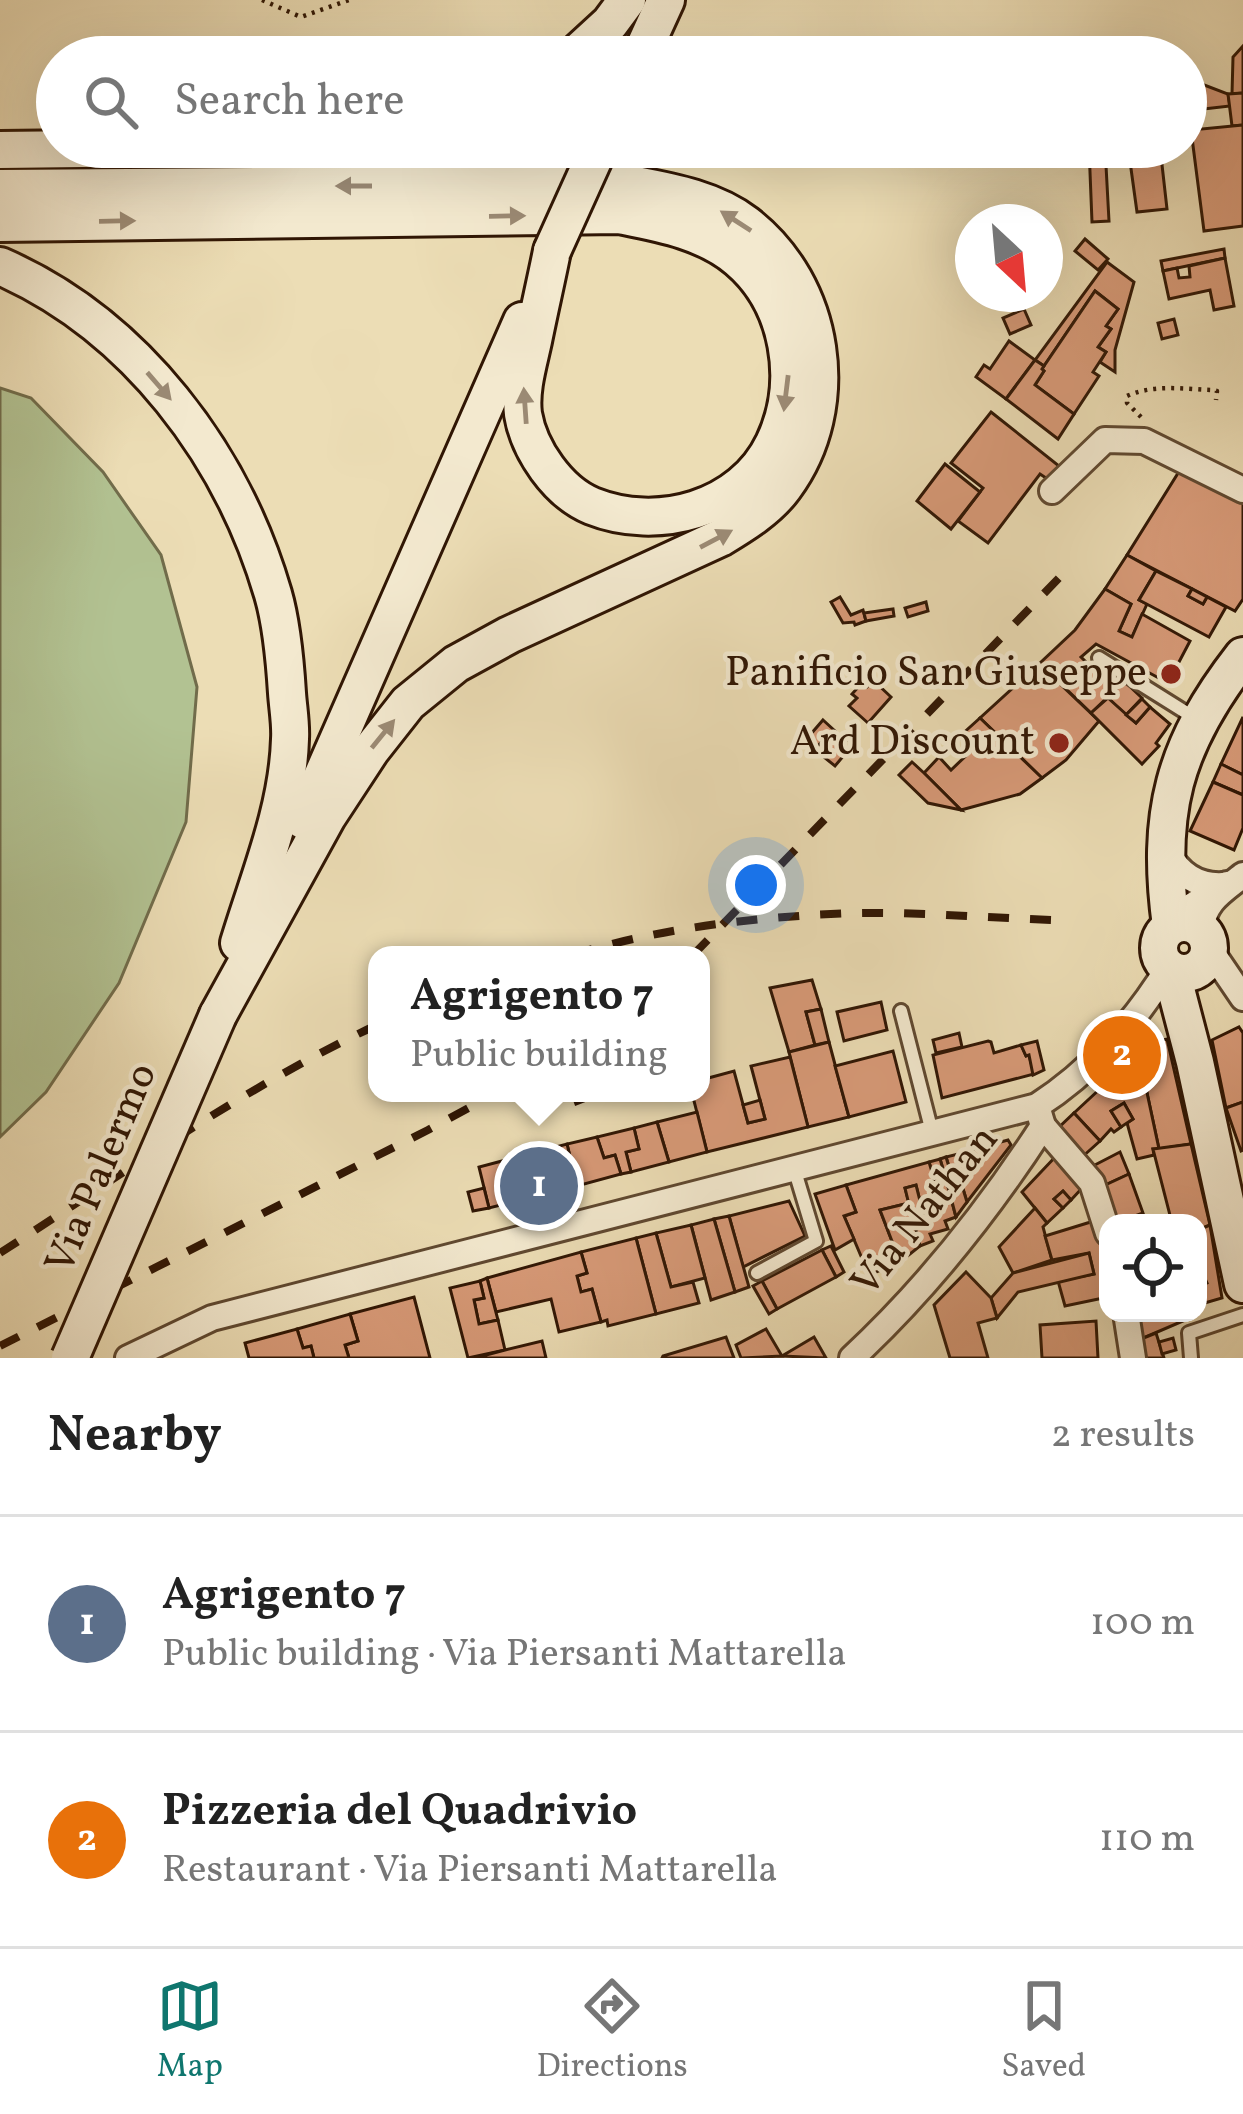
<!DOCTYPE html>
<meta charset="utf-8">
<style>
:root{--surface:#fff;--page:#f6f6f6;--text:#222;--muted:#767676;--line:#e0e0e0;--accent:#0f766e}
body{margin:0;font-family:Vollkorn,serif;background:var(--page);color:var(--text)}
.controls{position:absolute;right:36px;bottom:36px;display:grid;overflow:hidden;border-radius:24px;box-shadow:0 12px 48px #0002}
.controls button{width:108px;height:108px;display:grid;place-items:center;padding:0;border:0;border-bottom:3px solid var(--line);background:var(--surface);color:var(--text);font:60px sans-serif}
.compass{position:absolute;left:955px;top:204px;width:108px;height:108px;border-radius:50%;background:var(--surface);box-shadow:0 12px 48px #0002;rotate:154deg}
.you{position:absolute;left:756px;top:885px;width:42px;height:42px;margin:-30px;border:9px solid #fff;border-radius:50%;background:#1a73e8;box-shadow:0 0 0 18px #1a73e833}
.badge{display:grid;place-items:center;width:78px;height:78px;border-radius:50%;background:var(--accent);color:#fff;font-size:39px;font-weight:700}
.pin{position:absolute;translate:-50% -50%;border:6px solid #fff;box-shadow:0 3px 12px #0006}
.popup{position:absolute;left:368px;top:946px;width:342px;height:156px;box-sizing:border-box;display:grid;place-content:center;border-radius:24px;background:var(--surface);filter:drop-shadow(0 3px 9px #0005);font-size:39px;white-space:nowrap;color:var(--muted)}
.popup b{font-size:45px;color:var(--text)}
.popup::after{content:'';position:absolute;left:50%;top:100%;margin-left:-24px;border:24px solid transparent;border-top-color:var(--surface)}
.list{margin:0;padding:0;list-style:none}
h2{display:flex;justify-content:space-between;align-items:center;height:156px;margin:0;padding:0 48px;font-size:51px}
h2 small{font-size:39px;font-weight:400;color:var(--muted)}
.list li{display:grid;grid-template-columns:78px 1fr auto;gap:36px;align-items:center;box-sizing:border-box;height:216px;padding:0 48px;border-top:3px solid var(--line)}
.list b{display:block;font-size:45px;white-space:nowrap}
.list p{margin:0;font-size:39px;white-space:nowrap;color:var(--muted)}
.list em{font-size:39px;font-style:normal;color:var(--muted)}
.icon{flex:none;width:66px;height:66px;fill:none;stroke:currentColor;stroke-width:2;stroke-linecap:round;stroke-linejoin:round}
.map{position:relative;flex:none;width:1243px;height:1358px;overflow:hidden}
.search{position:absolute;background:var(--surface);box-shadow:0 12px 48px #0002;left:36px;right:36px;top:36px;height:132px;display:flex;align-items:center;gap:30px;box-sizing:border-box;padding:0 42px;border-radius:66px;color:var(--muted);font-size:45px}
.sheet{height:588px;background:var(--surface)}
nav{display:flex;justify-content:space-around;align-items:center;box-sizing:border-box;height:168px;border-top:3px solid var(--line);background:var(--surface);font-size:33px;color:var(--muted)}
nav a{display:grid;justify-items:center;gap:6px}
nav .on{color:var(--accent)}
.map>svg:first-child{display:block}
.green{fill:#b2c292;stroke:#716c4b;stroke-width:3}
.building{fill:#d89a78;stroke:#301604;stroke-width:3}
.lines{fill:none;stroke-linecap:round;stroke-linejoin:round}
.lane-casing{stroke:#5f4830;stroke-width:18}
.street-casing{stroke:#5f4830;stroke-width:30}
.secondary-casing{stroke:#301604;stroke-width:42}
.path{stroke:#301604;stroke-width:4.5;stroke-dasharray:3 6;stroke-linecap:butt}
.lane{stroke:#f3e9cf;stroke-width:12}
.street{stroke:#f3e9cf;stroke-width:24}
.secondary{stroke:#f3e9cf;stroke-width:36}
.rail{stroke:#301604;stroke-width:8;stroke-dasharray:21 21;stroke-linecap:butt}
.secondary-bridge-casing{stroke:#301604;stroke-width:42;stroke-linecap:butt}
.secondary-bridge{stroke:#f3e9cf;stroke-width:36}
.oneway{fill:#9b8a74}
.poi-dot{fill:#8f2418;stroke:#f3e9cf;stroke-width:4.5}
.labels{text-anchor:middle;dominant-baseline:central;stroke-width:9;stroke-linejoin:round;paint-order:stroke}
.poi-label{font-size:42px;fill:#301604;stroke:#f3e9cf;text-anchor:end}
.street-label{font-size:42px;fill:#301604;stroke:#f3e9cf}
</style>
<div class="map">
<svg width="1243" height="1358" viewBox="0 0 1243 1358">
<rect width="100%" height="100%" fill="#ecddb5"/>
<filter id="stains"><feTurbulence type="fractalNoise" baseFrequency=".00167" numOctaves="4"/><feColorMatrix values="0 0 0 0 .2 0 0 0 0 .09 0 0 0 0 .02 0 0 0 .5 -.17"/></filter>
<radialGradient id="worn" r=".72"><stop offset=".6" stop-color="#630" stop-opacity="0"/><stop offset="1" stop-color="#630" stop-opacity=".3"/></radialGradient>
<path class="green" d="M0,388L31,398L103,472L161,555L197,687L186,822L119,983L46,1092L0,1137Z"/>
<g class="building">
<path d="M1243,46V93L1232,94L1233,57Z"/>
<path d="M1186,78L1228,94L1230,106L1186,111Z"/>
<path d="M1243,93V125L1232,126L1228,94Z"/>
<path d="M1243,125V226L1204,231L1191,130Z"/>
<path d="M1089,147H1105L1109,221L1092,222Z"/>
<path d="M1128,147H1160L1167,209L1137,212Z"/>
<path d="M1085,239L1108,259L1098,270L1075,251Z"/>
<path d="M1224,249L1225,258L1163,271L1161,261Z"/>
<path d="M1225,258L1234,306L1214,310L1210,290L1169,299L1163,271L1177,268L1179,278L1190,277L1189,266Z"/>
<path d="M1107,262L1134,282L1115,350V372L1100,362L1106,352L1098,347L1111,329L1106,326L1118,309L1095,291L1044,366L1035,360Z"/>
<path d="M1095,291L1118,309L1106,326L1111,329L1098,347L1106,352L1093,372L1099,376L1074,414L1035,385L1044,371L1042,369Z"/>
<path d="M1024,309L1031,325L1010,334L1003,318Z"/>
<path d="M1174,319L1178,335L1162,339L1158,323Z"/>
<path d="M1009,341L1035,360L1006,399L976,377L984,365L990,369Z"/>
<path d="M1035,360L1044,366L1042,369L1044,371L1035,385L1074,414L1058,439L1006,399Z"/>
<path d="M991,412L1059,466L1049,480L1040,474L988,543L958,521L983,488L951,463Z"/>
<path d="M945,464L980,492L951,529L917,501Z"/>
<path d="M1180,470L1243,501V599L1235,611L1127,555Z"/>
<path d="M1127,555L1156,571L1139,600L1147,604L1132,637L1119,631L1131,604L1105,589Z"/>
<path d="M1156,571L1192,589L1188,596L1203,604L1207,597L1226,607L1209,637L1139,600Z"/>
<path d="M1105,589L1131,604L1119,631L1132,637L1142,614L1190,641L1168,683L1096,644L1081,657L1086,662L1061,684L1039,664L1075,630Z"/>
<path d="M1192,589L1207,597L1203,604L1188,596Z"/>
<path d="M840,597L851,615L863,610L866,621L855,625L854,622L843,623L831,602Z"/>
<path d="M926,602L928,611L908,617L905,608Z"/>
<path d="M893,609L894,616L866,621L864,613Z"/>
<path d="M1086,662L1114,691L1091,713L1061,684Z"/>
<path d="M1039,664L1099,721L1066,760L1042,778L980,718Z"/>
<path d="M873,680L891,697L868,723L849,706L857,698L852,694L862,683L867,687Z"/>
<path d="M1124,681L1142,698L1126,715L1108,698Z"/>
<path d="M1108,698L1136,723L1150,707L1170,724L1156,743L1159,746L1142,764L1091,713Z"/>
<path d="M1142,699L1150,707L1136,723L1126,715Z"/>
<path d="M1243,717V775L1221,764Z"/>
<path d="M980,718L1042,778L1020,794L961,810L924,773L939,757L951,770L972,750L959,737Z"/>
<path d="M823,720L846,741L839,749L845,754L835,766L819,753L832,738L828,735L813,751L804,742Z"/>
<path d="M912,762L924,773L961,810L928,803L899,775Z"/>
<path d="M1221,764L1243,775V795L1213,782Z"/>
<path d="M1213,782L1243,795V828L1234,850L1190,831Z"/>
<path d="M812,980L821,1009L806,1012L815,1045L789,1052L770,988Z"/>
<path d="M881,1002L887,1030L844,1041L837,1012Z"/>
<path d="M821,1009L829,1042L815,1045L806,1012Z"/>
<path d="M1239,1027L1243,1033V1102L1226,1108L1212,1040Z"/>
<path d="M959,1033L962,1047L936,1053L933,1040Z"/>
<path d="M1167,1039L1191,1144L1159,1149L1137,1046Z"/>
<path d="M988,1041L991,1042L994,1053L1021,1045L1026,1056L1029,1055L1034,1074L942,1098L933,1055Z"/>
<path d="M1037,1041L1044,1070L1033,1075L1029,1055L1026,1056L1021,1045Z"/>
<path d="M829,1042L849,1117L808,1127L789,1052Z"/>
<path d="M1137,1046L1159,1149H1153L1154,1155L1137,1159L1127,1123L1133,1119L1124,1103L1111,1111L1121,1127L1114,1132L1111,1129L1100,1141L1074,1113L1117,1073L1114,1071Z"/>
<path d="M893,1051L906,1102L849,1117L835,1066Z"/>
<path d="M790,1057L808,1127L707,1152L692,1093H701V1080L734,1071L748,1123L765,1119L751,1066Z"/>
<path d="M572,1093H604L576,1104Z"/>
<path d="M760,1100L765,1119L748,1123L743,1105Z"/>
<path d="M1243,1102V1150L1241,1151L1226,1108Z"/>
<path d="M1124,1103L1133,1119L1121,1127L1111,1111Z"/>
<path d="M697,1112L707,1152L669,1162L657,1122Z"/>
<path d="M1074,1113L1100,1141L1081,1158L1055,1131Z"/>
<path d="M657,1122L669,1162L631,1172L626,1152L639,1149L634,1128Z"/>
<path d="M634,1128L639,1149L626,1152L631,1172L621,1174L615,1155L604,1158L597,1137Z"/>
<path d="M597,1137L604,1158L615,1155L621,1174L577,1186L567,1144Z"/>
<path d="M1008,1140L1011,1145L967,1202L960,1179L970,1176L964,1152Z"/>
<path d="M567,1144L577,1186L489,1208L479,1167Z"/>
<path d="M1191,1144L1210,1225L1198,1230V1223H1172L1153,1149Z"/>
<path d="M1120,1152L1129,1174L1101,1187L1089,1168Z"/>
<path d="M958,1154L962,1169L951,1173L946,1157Z"/>
<path d="M1058,1154L1084,1186L1071,1200L1063,1191L1054,1199L1063,1208L1047,1223L1022,1192Z"/>
<path d="M946,1157L952,1177L946,1179L940,1159Z"/>
<path d="M940,1159L946,1179L935,1182L929,1162Z"/>
<path d="M929,1162L935,1182L946,1179L956,1217L945,1221L948,1229L930,1234L933,1241L920,1246L913,1221L924,1217L916,1185L905,1188L909,1203L880,1210L900,1262L869,1275L844,1216L856,1212L846,1185Z"/>
<path d="M1129,1174L1143,1213L1116,1223L1101,1187Z"/>
<path d="M960,1179L967,1202L956,1217L947,1183Z"/>
<path d="M846,1185L856,1212L844,1216L854,1239L835,1250L815,1194Z"/>
<path d="M916,1185L924,1217L913,1221L905,1188Z"/>
<path d="M484,1188L489,1208L473,1211L468,1192Z"/>
<path d="M1063,1191L1071,1200L1063,1208L1054,1199Z"/>
<path d="M789,1201L805,1236L743,1267L729,1216Z"/>
<path d="M909,1203L920,1246L900,1262L880,1210Z"/>
<path d="M1035,1208L1047,1223L1043,1227L1052,1260L1013,1273L999,1247Z"/>
<path d="M729,1216L749,1287L735,1292L714,1219Z"/>
<path d="M714,1219L735,1292L711,1300L691,1225Z"/>
<path d="M1094,1221L1108,1273V1297L1065,1306L1058,1281L1094,1274L1089,1253L1052,1260L1045,1236Z"/>
<path d="M691,1225L705,1278L671,1287L656,1233Z"/>
<path d="M1210,1225L1222,1298L1198,1305V1287L1207,1283L1198,1263V1230Z"/>
<path d="M656,1233L671,1287L693,1282L699,1303L656,1314L636,1238Z"/>
<path d="M636,1238L656,1314L608,1326L607,1320L601,1322L592,1289L581,1292L577,1276L587,1273L581,1252Z"/>
<path d="M831,1246L844,1272L836,1277L822,1250Z"/>
<path d="M822,1250L836,1277L777,1309L762,1281Z"/>
<path d="M581,1252L587,1273L577,1276L581,1292L592,1289L601,1322L559,1332L551,1299L496,1312L487,1278Z"/>
<path d="M1089,1253L1094,1274L1018,1292L997,1318L991,1298L1013,1273Z"/>
<path d="M966,1272L991,1298L997,1318L978,1323L988,1358H950L934,1305Z"/>
<path d="M487,1278L498,1320L479,1324L474,1300L484,1298L480,1281Z"/>
<path d="M480,1281L484,1298L474,1300L479,1324L498,1320L505,1350L468,1358L450,1288Z"/>
<path d="M762,1281L777,1309L769,1314L753,1286Z"/>
<path d="M414,1297L430,1358H349L345,1345L358,1341L350,1314Z"/>
<path d="M1138,1313H1197V1315L1141,1339Z"/>
<path d="M350,1314L358,1341L345,1345L349,1358H314L311,1346L303,1348L297,1329Z"/>
<path d="M1096,1321L1098,1358H1042L1040,1325Z"/>
<path d="M297,1329L303,1348L311,1346L314,1358H249L245,1343Z"/>
<path d="M766,1329L782,1356L741,1358L736,1345Z"/>
<path d="M1156,1333L1164,1358H1143L1141,1339Z"/>
<path d="M726,1337L734,1358H662L663,1356Z"/>
<path d="M814,1337L826,1358L782,1356Z"/>
<path d="M1173,1338L1176,1350L1162,1354L1159,1342Z"/>
<path d="M542,1341L546,1358H475L505,1350Z"/>
</g>
<g class="lines">
<defs>
<g id="lane">
<path d="M1099,658L1198,720"/>
<path d="M901,1011L932,1132"/>
<path d="M757,1273L816,1241L794,1168"/>
<path d="M1191,1358L1189,1333L1243,1315"/>
</g>
<g id="street">
<path d="M1052,491L1105,440L1144,441L1243,490"/>
<path d="M1168,853C1180,875 1198,887 1224,885"/>
<path d="M1173,925L1193,905L1227,884"/>
<path d="M1201,930C1204,901 1222,892 1243,875"/>
<path d="M1209,948L1243,998"/>
<path d="M1043,1126L1092,1183L1108,1233"/>
<path d="M1126,1313L1133,1358"/>
<path d="M128,1358L212,1318L1037,1106C1090,1072 1135,1022 1168,968"/>
<path d="M852,1358C924,1291 990,1208 1043,1126L1037,1106"/>
</g>
<g id="secondary">
<path d="M573,57L610,23L627,0"/>
<path d="M640,57L666,0"/>
<path d="M0,150L246,147"/>
<path d="M0,188L625,183C666,191 712,198 746,224C825,285 844,406 784,487C768,509 743,524 720,538L509,635L456,664L408,703L371,750L327,817L218,1015"/>
<path d="M0,223L619,215C659,223 705,231 738,259C790,303 803,382 774,443C742,510 657,532 592,506C558,492 529,450 523,414C520,390 528,364 533,341C539,311 546,281 552,251"/>
<path d="M0,266C135,325 232,454 273,594C282,625 285,661 287,693C288,708 291,724 290,739C288,809 259,877 239,943"/>
<path d="M303,820L522,321"/>
<circle cx="1184" cy="948" r="25"/>
<path d="M1171,926C1156,814 1173,746 1243,656"/>
<path d="M1171,970L1195,1062L1243,1284"/>
</g>
</defs>
<use href="#lane" class="lane-casing"/>
<use href="#street" class="street-casing"/>
<use href="#secondary" class="secondary-casing"/>
<g class="path">
<path d="M262,0L301,17L349,0"/>
<path d="M1141,417L1127,403V396C1153,384 1184,389 1211,390L1217,391L1216,400"/>
</g>
<use href="#lane" class="lane"/>
<use href="#street" class="street"/>
<use href="#secondary" class="secondary"/>
<g class="rail">
<path d="M572,955C664,927 762,916 858,913C923,912 989,918 1054,920"/>
<path d="M693,955L1060,577"/>
<path d="M0,1253C123,1174 244,1087 377,1025"/>
<path d="M0,1346L428,1130L496,1093"/>
</g>
<defs>
<g id="secondary-bridge">
<path d="M552,251L599,147"/>
<path d="M70,1358L218,1015"/>
</g>
</defs>
<use href="#secondary-bridge" class="secondary-bridge-casing"/>
<use href="#secondary-bridge" class="secondary-bridge"/>
</g>
<defs><path id="oneway-solid" d="M-6-.8H1V-3.2L6.5 0L1 3.2V.8H-6Z" transform="scale(3)"/></defs>
<g class="oneway">
<use href="#oneway-solid" transform="translate(354 186) rotate(180)"/>
<use href="#oneway-solid" transform="translate(507 216) rotate(-1)"/>
<use href="#oneway-solid" transform="translate(117 221) rotate(-1)"/>
<use href="#oneway-solid" transform="translate(736 221) rotate(-147)"/>
<use href="#oneway-solid" transform="translate(159 386) rotate(49)"/>
<use href="#oneway-solid" transform="translate(786 393) rotate(97)"/>
<use href="#oneway-solid" transform="translate(525 406) rotate(-94)"/>
<use href="#oneway-solid" transform="translate(716 539) rotate(-28)"/>
<use href="#oneway-solid" transform="translate(383 734) rotate(-51)"/>
</g>
<g class="poi-dot">
<circle cx="1171" cy="674" r="12"/>
<circle cx="1059" cy="743" r="12"/>
</g>
<g class="labels">
<g class="poi-label">
<text x="1147" y="674">Panificio San Giuseppe</text>
<text x="1035" y="743">Ard Discount</text>
</g>
<g class="street-label">
<text transform="translate(103 1169) rotate(-67)">Via Palermo</text>
<text transform="translate(926 1212) rotate(-51)">Via Nathan</text>
</g>
</g>
<rect width="100%" height="100%" filter="url(#stains)"/>
<rect width="100%" height="100%" fill="url(#worn)"/>
</svg>
<div class="controls">
<button><svg class="icon" aria-label="locate" viewBox="0 0 24 24"><circle cx="12" cy="12" r="6"/><path d="M12 2v4M12 18v4M2 12h4M18 12h4"/></svg></button>
</div>
<svg class="compass" viewBox="-18 -18 36 36"><path d="M0-13l5 13h-10z" fill="#e53935"/><path d="M0 13l5-13h-10z" fill="#767676"/></svg>
<div class="you"></div>
<div class="pin badge" style="left:539px;top:1186px;background:#5c6f8a">1</div>
<div class="popup"><b>Agrigento 7</b>Public building</div>
<div class="pin badge" style="left:1122px;top:1055px;background:#e8710a">2</div>
<div class="search"><svg class="icon" aria-label="search" viewBox="0 0 24 24"><circle cx="10" cy="10" r="6"/><path d="M15 15l6 6"/></svg>Search here</div>
</div>
<section class="sheet">
<h2>Nearby<small>2 results</small></h2>
<ul class="list">
<li><span class="badge" style="background:#5c6f8a">1</span><div><b>Agrigento 7</b><p>Public building · Via Piersanti Mattarella</p></div><em>100 m</em></li>
<li><span class="badge" style="background:#e8710a">2</span><div><b>Pizzeria del Quadrivio</b><p>Restaurant · Via Piersanti Mattarella</p></div><em>110 m</em></li>
</ul>
</section>
<nav>
<a class="on"><svg class="icon" aria-label="map" viewBox="0 0 24 24"><path d="M3 6l6-2 6 2 6-2v14l-6 2-6-2-6 2zM9 4v14M15 6v14"/></svg>Map</a>
<a><svg class="icon" aria-label="directions" viewBox="0 0 24 24"><path d="M12 3l9 9-9 9-9-9zM9 14v-3h6M13 9l2 2-2 2"/></svg>Directions</a>
<a><svg class="icon" aria-label="saved" viewBox="0 0 24 24"><path d="M7 4h10v16l-5-4-5 4z"/></svg>Saved</a>
</nav>
